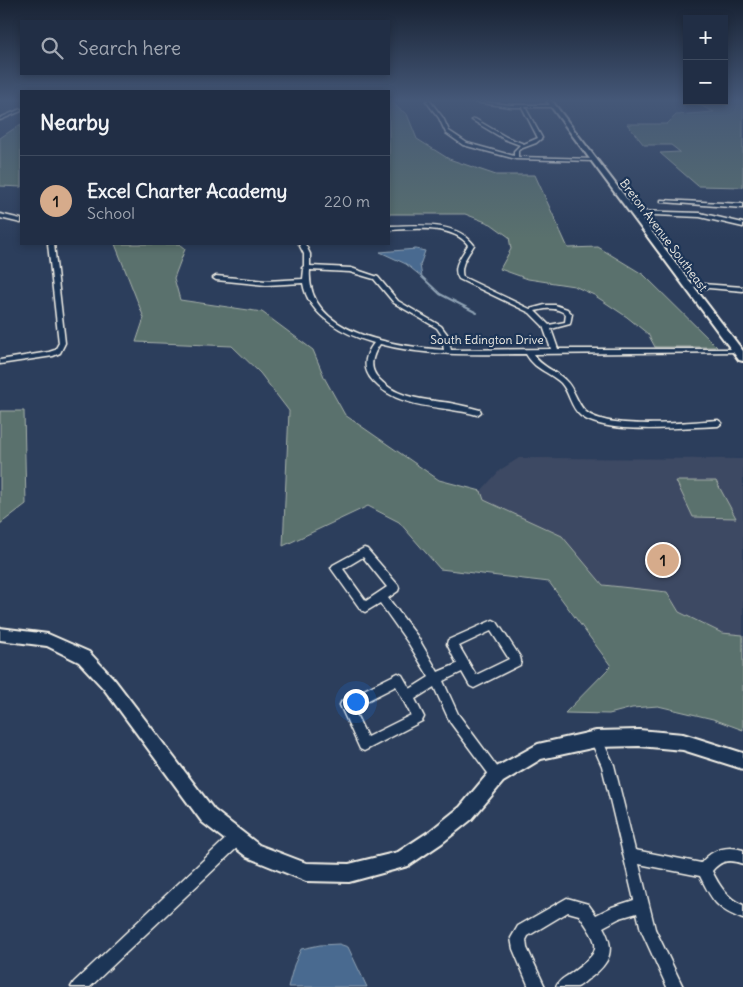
<!DOCTYPE html>
<meta charset="utf-8">
<style>
:root{--surface:#212e45;--page:#2d3a50;--text:#f1f3f6;--muted:#a2a8b3;--line:#3e4a5e;--accent:#d6ab8b}
body{margin:0;font-family:Delius,sans-serif;background:var(--page);color:var(--text)}
.controls{position:absolute;right:15px;top:15px;display:grid;overflow:hidden;border-radius:0px;box-shadow:0 2px 8px #0003}
.controls button{width:45px;height:45px;display:grid;place-items:center;padding:0;border:0;border-bottom:1px solid var(--line);background:var(--surface);color:var(--text);font:25px sans-serif}
.you{position:absolute;left:355px;top:701px;width:18px;height:18px;margin:-12px;border:4px solid #fff;border-radius:50%;background:#1a73e8;box-shadow:0 0 0 8px #1a73e833}
.badge{display:grid;place-items:center;width:32px;height:32px;border-radius:50%;background:var(--accent);color:#111;font-size:16px;font-weight:700}
.pin{position:absolute;translate:-50% -50%;border:2px solid #fff;box-shadow:0 1px 5px #0006}
.list{margin:0;padding:0;list-style:none}
h2{display:flex;justify-content:space-between;align-items:center;height:65px;margin:0;padding:0 20px;font-size:21px}
h2 small{font-size:16px;font-weight:400;color:var(--muted)}
.list li{display:grid;grid-template-columns:32px 1fr auto;gap:15px;align-items:center;box-sizing:border-box;height:90px;padding:0 20px;border-top:1px solid var(--line)}
.list b{display:block;font-size:19px;white-space:nowrap}
.list p{margin:0;font-size:16px;white-space:nowrap;color:var(--muted)}
.list em{font-size:16px;font-style:normal;color:var(--muted)}
.icon{flex:none;width:28px;height:28px;fill:none;stroke:currentColor;stroke-width:2;stroke-linecap:round;stroke-linejoin:round}
.map{position:relative;flex:none;width:743px;height:987px;overflow:hidden}
.search{position:absolute;background:var(--surface);box-shadow:0 2px 8px #0003;left:20px;top:20px;width:370px;height:55px;display:flex;align-items:center;gap:12px;box-sizing:border-box;padding:0 18px;border-radius:0px;color:var(--muted);font-size:19px}
.panel{position:absolute;background:var(--surface);box-shadow:0 2px 8px #0003;left:20px;top:90px;width:370px;height:155px;border-radius:0px}
.map>svg:first-child{display:block}
.built{fill:#3e4963}
.green{fill:#5a716d;stroke:#a7b1aa}
.water{fill:#4a6b90;stroke:#8ea1b3}
.lines{fill:none;stroke-linecap:round;stroke-linejoin:round}
.stream{stroke:#8ea1b3;stroke-width:2}
.minor-casing{stroke:#f4f1e8;stroke-width:3}
.tertiary-casing{stroke:#f4f1e8;stroke-width:4}
.secondary-casing{stroke:#f4f1e8;stroke-width:4}
.minor{fill:#1d3557;fill-rule:evenodd}
.tertiary{fill:#1d3557;fill-rule:evenodd}
.secondary{fill:#1d3557;fill-rule:evenodd}
.labels{text-anchor:middle;dominant-baseline:central;stroke-width:4.5;stroke-linejoin:round;paint-order:stroke}
.far-street-label{font-size:12px;fill:#f4f1e8;stroke:#1d3557}
</style>
<div class="map">
<svg width="743" height="987" viewBox="0 0 743 987">
<rect width="100%" height="100%" fill="#2c3e5c"/>
<filter id="ink" filterUnits="userSpaceOnUse"><feTurbulence type="fractalNoise" baseFrequency=".02" numOctaves="2"/><feDisplacementMap in="SourceGraphic" scale="10" xChannelSelector="R" yChannelSelector="G"/><feConvolveMatrix kernelMatrix="1 2 1 2 8 2 1 2 1" color-interpolation-filters="sRGB"/></filter>
<g filter="url(#ink)">
<path class="built" d="M519,458L743,459V635L722,633L679,612L667,592L603,585L562,536L484,500L481,491L500,470Z"/>
<g class="green">
<path d="M389,101H392L399,109L407,114L417,139L449,159L496,175H535L568,248L598,247L644,275L717,347H655L648,334L627,317L594,295L574,286L528,279L500,269L511,249L509,237L491,224L465,214H389Z"/>
<path d="M691,101H743V187L698,186L660,153L680,152L671,145H644L627,124H667L676,115L714,112Z"/>
<path d="M21,124V187L0,186V138Z"/>
<path d="M115,244H179L185,249L174,278L180,300L262,312L313,350L325,379L345,415L439,480L481,491L484,500L562,536L603,585L667,592L679,612L722,633L743,635V730L713,719L658,706L632,708L609,714L565,713L611,666L549,582L440,569L399,522L368,506L283,546L289,411L260,373L232,346L136,342L144,318Z"/>
<path d="M0,411H24L26,504L0,524Z"/>
<path d="M676,481H716L736,518L693,517Z"/>
</g>
<g class="water">
<path d="M416,249L425,251L420,265L422,277L406,264L380,252Z"/>
<path d="M339,944L348,947L367,987H288L294,965L301,949L320,945Z"/>
</g>
<g class="lines">
<path class="stream" d="M422,277L440,294L477,313"/>
<defs>
<g id="minor">
<path d="M426,101H430L443,118L449,131L467,143L514,156V151L520,145L504,139L472,120L475,119L506,137L524,144L538,138L522,107H511L474,102L472,101L511,105H555L554,107H525L542,138L536,143L520,149L518,151V157L595,159L597,160L595,161L516,159L463,145L446,133L439,118Z"/>
<path d="M21,109V111L0,120V118Z"/>
<path d="M661,200L743,204V208L663,202H661Z"/>
<path d="M634,211L700,213L743,223V227L700,217L632,214L631,213Z"/>
<path d="M0,214L21,219V223L0,218Z"/>
<path d="M389,226C416,226 456,220 474,245C468,255 459,265 463,277L530,309L545,305H555L567,309L572,314L570,324L551,329L558,349H739L740,350L737,352L533,354C541,367 555,370 565,380C575,389 576,403 586,412C609,431 688,422 718,420L722,423L718,426C684,427 608,436 581,416C570,407 570,393 561,383C548,371 535,370 526,354C477,354 428,357 380,344C372,356 368,368 379,379C398,399 424,399 450,403C460,405 470,407 480,410L481,412L477,415C442,405 399,410 373,381C361,368 365,355 374,343C345,335 308,316 303,283L266,285L216,280L213,278L216,276L266,281L303,279L304,269L302,268L304,266V254L299,244H305L310,254V266L351,268L378,277L398,301L441,326L447,334L451,350L551,349L543,326L530,313L459,279C451,267 462,256 468,245C453,224 412,229 389,230ZM310,270L350,272L374,279L394,303L437,328L441,334L444,350C397,346 305,335 310,270ZM545,309C553,308 559,309 566,314L565,322L549,325L535,311Z"/>
<path d="M48,244H54L65,343L60,353L53,356L0,364V360L49,352L55,350L59,343Z"/>
<path d="M688,283L743,287V291L686,286V284Z"/>
<path d="M364,548L367,549L398,585L399,588L398,591L388,598L417,636L438,672L457,664L447,644L448,640L493,620L497,622L520,657L521,661L520,665L474,688L470,686L462,672L443,681L458,714L501,772L503,776L501,780L497,782L493,780L450,722L434,687L415,699L424,717L422,721L368,749L364,751L360,749L340,705L342,701L398,673L402,675L410,689L429,677L409,644L380,603L365,612L361,610L333,571L331,568L333,565ZM363,557L387,587L366,601L343,569ZM491,631L509,659L476,675L459,646ZM396,686L411,715L367,737L353,708Z"/>
<path d="M596,733L600,735L614,765L635,850L701,863C712,849 727,845 743,850V864C730,859 721,860 712,871C719,885 727,899 743,905V919C716,909 712,900 700,876L639,864L655,929L683,987H667L641,930L637,913L620,918L603,927C616,950 610,963 590,978C586,980 581,986 577,987C571,987 562,987 556,987C559,980 564,978 570,974C603,950 601,947 579,915L568,912L528,936L526,940L527,948L545,987H529L513,949L511,938L518,926L567,898L588,904L596,915L612,907L634,900L602,766L590,739L592,735Z"/>
<path d="M237,831L242,833L244,838L242,843L90,987H71L74,982L232,833Z"/>
</g>
<path id="tertiary" d="M0,628L48,634L89,652L114,679L214,810L259,845L306,863L349,864L398,852L430,831L460,807L491,770L538,744L596,731L639,730L683,734L743,753V769L683,750L639,746L596,747L541,759L503,782L472,819L442,843L408,866L349,882L306,881L247,857L202,822L104,689L79,662L47,646L0,640Z"/>
<path id="secondary" d="M547,101H552L743,351V361L739,360Z"/>
</defs>
<use href="#minor" class="minor-casing"/>
<use href="#tertiary" class="tertiary-casing"/>
<use href="#secondary" class="secondary-casing"/>
<use href="#minor" class="minor"/>
<use href="#tertiary" class="tertiary"/>
<use href="#secondary" class="secondary"/>
</g>
</g>
<linearGradient id="sky" x2="0" y2="1"><stop stop-color="#182233"/><stop offset="0.42" stop-color="#455878"/><stop offset="1" stop-color="#455878" stop-opacity="0"/></linearGradient>
<rect width="743" height="239" fill="url(#sky)"/>
<g class="labels">
<g class="far-street-label">
<text transform="translate(664 235) rotate(53)">Breton Avenue Southeast</text>
<text x="487" y="339">South Edington Drive</text>
</g>
</g>
</svg>
<div class="controls">
<button>+</button>
<button>−</button>
</div>
<div class="you"></div>
<div class="pin badge" style="left:663px;top:560px">1</div>
<div class="search"><svg class="icon" aria-label="search" viewBox="0 0 24 24"><circle cx="10" cy="10" r="6"/><path d="M15 15l6 6"/></svg>Search here</div>
<section class="panel">
<h2>Nearby<small></small></h2>
<ul class="list">
<li><span class="badge">1</span><div><b>Excel Charter Academy</b><p>School</p></div><em>220 m</em></li>
</ul>
</section>
</div>
